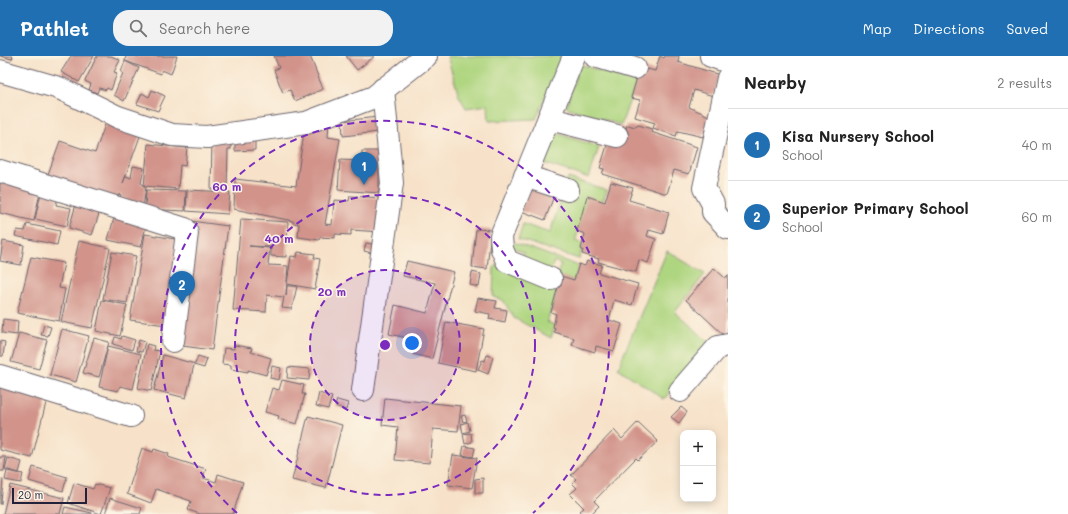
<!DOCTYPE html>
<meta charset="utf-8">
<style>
:root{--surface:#fff;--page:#f2f2f2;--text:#222;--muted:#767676;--line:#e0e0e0;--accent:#1f6fb2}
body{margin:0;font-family:Mali,sans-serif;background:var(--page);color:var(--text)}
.controls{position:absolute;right:12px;bottom:12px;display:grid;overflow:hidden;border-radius:8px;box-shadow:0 2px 10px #0003}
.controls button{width:36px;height:36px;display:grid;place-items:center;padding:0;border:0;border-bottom:1px solid var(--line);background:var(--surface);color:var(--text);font:20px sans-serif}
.scale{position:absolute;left:12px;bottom:10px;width:75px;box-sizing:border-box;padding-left:4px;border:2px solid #22223b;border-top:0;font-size:11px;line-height:14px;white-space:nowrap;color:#22223b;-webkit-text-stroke:3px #fcf5e5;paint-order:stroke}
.you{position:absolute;left:412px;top:287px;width:14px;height:14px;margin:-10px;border:3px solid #fff;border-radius:50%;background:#1a73e8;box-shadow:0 0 0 6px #1a73e833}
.badge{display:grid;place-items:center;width:26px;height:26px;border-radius:50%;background:var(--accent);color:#fff;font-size:13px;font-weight:700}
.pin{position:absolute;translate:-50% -33px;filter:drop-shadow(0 1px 2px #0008)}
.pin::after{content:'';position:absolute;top:21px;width:14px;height:12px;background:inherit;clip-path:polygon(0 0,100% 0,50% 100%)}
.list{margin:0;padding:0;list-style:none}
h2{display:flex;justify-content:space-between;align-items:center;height:52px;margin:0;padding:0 16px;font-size:17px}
h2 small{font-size:13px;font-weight:400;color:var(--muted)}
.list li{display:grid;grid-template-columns:26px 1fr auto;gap:12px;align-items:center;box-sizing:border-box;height:72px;padding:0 16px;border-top:1px solid var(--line)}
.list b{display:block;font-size:15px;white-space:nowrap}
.list p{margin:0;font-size:13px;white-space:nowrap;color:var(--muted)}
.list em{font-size:13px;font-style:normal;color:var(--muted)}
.icon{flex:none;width:22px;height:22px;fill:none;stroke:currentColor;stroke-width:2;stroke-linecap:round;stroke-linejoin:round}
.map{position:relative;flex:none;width:728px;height:458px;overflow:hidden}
header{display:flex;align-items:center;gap:24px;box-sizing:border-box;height:56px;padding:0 20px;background:var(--accent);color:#fff}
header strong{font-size:19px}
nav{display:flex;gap:22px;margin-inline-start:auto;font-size:14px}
.search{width:280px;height:36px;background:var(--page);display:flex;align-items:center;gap:10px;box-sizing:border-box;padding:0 14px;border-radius:16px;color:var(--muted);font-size:15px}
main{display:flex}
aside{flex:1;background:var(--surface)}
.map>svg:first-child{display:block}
.green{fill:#aed57f;stroke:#687c5d}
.building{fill:#d1938a}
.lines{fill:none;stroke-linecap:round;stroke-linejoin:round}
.minor-casing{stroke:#6d656d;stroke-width:24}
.minor{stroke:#fff;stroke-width:22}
.ring{fill:none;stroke:#7b2cbf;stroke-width:2;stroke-dasharray:7 5}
.centre{fill:#7b2cbf;stroke:#fcf5e5;stroke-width:2}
.ring-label{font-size:12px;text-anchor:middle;font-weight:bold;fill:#7b2cbf;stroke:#fcf5e5;stroke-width:3;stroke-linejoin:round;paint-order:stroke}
</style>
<header>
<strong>Pathlet</strong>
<div class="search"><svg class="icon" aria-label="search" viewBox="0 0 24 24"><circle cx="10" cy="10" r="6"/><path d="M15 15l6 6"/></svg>Search here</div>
<nav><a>Map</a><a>Directions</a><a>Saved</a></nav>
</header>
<main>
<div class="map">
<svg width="728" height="458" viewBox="0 0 728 458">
<rect width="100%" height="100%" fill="#fcf5e5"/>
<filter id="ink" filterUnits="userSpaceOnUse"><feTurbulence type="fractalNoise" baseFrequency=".025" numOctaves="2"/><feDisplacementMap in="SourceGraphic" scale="8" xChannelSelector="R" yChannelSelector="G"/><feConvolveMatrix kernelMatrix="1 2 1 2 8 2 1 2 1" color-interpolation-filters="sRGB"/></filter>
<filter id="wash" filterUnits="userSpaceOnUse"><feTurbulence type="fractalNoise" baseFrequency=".012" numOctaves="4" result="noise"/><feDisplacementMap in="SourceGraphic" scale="16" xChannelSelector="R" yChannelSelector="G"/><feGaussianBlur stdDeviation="0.9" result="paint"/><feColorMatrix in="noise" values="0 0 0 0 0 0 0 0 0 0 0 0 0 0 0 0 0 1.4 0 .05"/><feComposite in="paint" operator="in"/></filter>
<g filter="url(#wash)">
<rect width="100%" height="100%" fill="#f7e2c9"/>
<g class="green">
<path d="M447,0H563L536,63L489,65L488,49L466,52L459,40Z"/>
<path d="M580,8L636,27L621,69L566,51Z"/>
<path d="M553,76L599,91L589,122L543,107Z"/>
<path d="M568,122L607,134L601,150L588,146L575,185L584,188L579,203L518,183L523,168L550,177Z"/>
<path d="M510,185L579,210L572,229L560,226L547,266L555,269L551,282L514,262L503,244L493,241L494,212L496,209L553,229L561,208L554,205L550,217L520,207L524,197L512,191Z"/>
<path d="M667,195L705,218L675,256L711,288L664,343L618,312Z"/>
</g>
<g id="blocks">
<g class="building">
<path d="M0,0H13L12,3Z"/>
<path d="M71,0H94L79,26L61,16Z"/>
<path d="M97,0H111L120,4L114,16L117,17L111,34L107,32L106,34L99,32L97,37L89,34L91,28L85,25Z"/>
<path d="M126,0H177L171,18L162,14L161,18L125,5Z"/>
<path d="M274,0H310L323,33L295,45L290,34L283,37L274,14L279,12Z"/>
<path d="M346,0H375L357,14Z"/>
<path d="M660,0L664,2L665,0H679L678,6L720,19L713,40L694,34L689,51L709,60L703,81L678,75L676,80L653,72L655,67L635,61L640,44L631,42L640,11L655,15Z"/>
<path d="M125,5L139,12L124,45L114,39L123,17L121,16Z"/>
<path d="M152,34L165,40L158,55L137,48L142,37L149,41Z"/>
<path d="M378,61L379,76L343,80L342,65Z"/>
<path d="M107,63L142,75L123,127L126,120L131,122L133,110L144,112L141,127L146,131L143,152L126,146V143L120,141L121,139L119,138L116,145L47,121L60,85L95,97Z"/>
<path d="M329,65L328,81L340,83L325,168L332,169L334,144L349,145L350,140L384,142L381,176L351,174V179L335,178V182L320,181L319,184L298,181L299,168L293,167V165L234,153L235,123L296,130L304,76Z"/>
<path d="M627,69L636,71L638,69L652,73L651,76L697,91L689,118L674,114L667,138L602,118L604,113L600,112L609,83L621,71L626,73Z"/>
<path d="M231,82V93H228L227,134L211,133L212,83Z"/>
<path d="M235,82H255V94L235,95Z"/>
<path d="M148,88L187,92L185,110L180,109L178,133L144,130Z"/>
<path d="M362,95H379V137L338,134L340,104L362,105Z"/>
<path d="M0,123L41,132L34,165L0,157Z"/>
<path d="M611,126L633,132L629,144L669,156L663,178L649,174L647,180L656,183L648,207L639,204L636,216L598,206L599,203L582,198L583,194L581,193L585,178L577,175L587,140L605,146Z"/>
<path d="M530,131L554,140L545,164L521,155Z"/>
<path d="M146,134L186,135L185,155L145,153Z"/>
<path d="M187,134L230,136L228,158L186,155Z"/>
<path d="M41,137L58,141L56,149L71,152L67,170L35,163Z"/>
<path d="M77,145L101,152L92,179L69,172Z"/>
<path d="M114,162L146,170L141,191L108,184Z"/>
<path d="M241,163L288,166L286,201L271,200V191L249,190L270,192L268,209L288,210L286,240L287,230H297L292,253L282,252L284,241L267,239L266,256L233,254Z"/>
<path d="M191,165L228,170L212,294L175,289Z"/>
<path d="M27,168L60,175L57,189L15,180L17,174L25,175Z"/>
<path d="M476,173L491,174L487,213L472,211Z"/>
<path d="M145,178L181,184L166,269L130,264Z"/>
<path d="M3,185L24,189L21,209L0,205Z"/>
<path d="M79,185L110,192L92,272L61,266Z"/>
<path d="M366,187L378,189L376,198L364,195Z"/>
<path d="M112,196L136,200L127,247L103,243Z"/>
<path d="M298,196L315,198L314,202L320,203L315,233L287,228L291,200L297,201Z"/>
<path d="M31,201L64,207L59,232L65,233L59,265L17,257Z"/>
<path d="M407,205L454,216L432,303L413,298L417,284L389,278L395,249L427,257L435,227L403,220Z"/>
<path d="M587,205L602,209L599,217L638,228L632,249L614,244L609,264L622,268L614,295L596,290L595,296L572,289L574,282L554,276L555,272L553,271L556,258L551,256L561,220L574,224L579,208L585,210Z"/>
<path d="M714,212L725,222L728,219V278L726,281L686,244Z"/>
<path d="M472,216L481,218L479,231L470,229Z"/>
<path d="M478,242L497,245L495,252L507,254L505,266L489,263L490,258L475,255Z"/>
<path d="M102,244L127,249L120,280L96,275Z"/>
<path d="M3,263L18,265L17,279L2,277Z"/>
<path d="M446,266L484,273L476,315L438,307Z"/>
<path d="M44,269L51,271L48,280L41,279Z"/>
<path d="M62,273L89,280L76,326L50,319Z"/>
<path d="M19,277L47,284L39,313L11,306Z"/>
<path d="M122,280L135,284L132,294L113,288L115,281L121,283Z"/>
<path d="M94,282L109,286L99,321L83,317Z"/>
<path d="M139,284L145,286L142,296L136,295Z"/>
<path d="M0,285L5,286L3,300H0Z"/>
<path d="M147,288L154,290L153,294L160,295L151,335L138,332Z"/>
<path d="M234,289L252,292L251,296L271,302L266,319L248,314V316L231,313V309L222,308L224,292L234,293Z"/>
<path d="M108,290L141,298L133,333L120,330L118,335L99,331Z"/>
<path d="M163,299L195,308L198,300L207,303L204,312L194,309L186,342L154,334Z"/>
<path d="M487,299L493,301L488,318L478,314L482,304L485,305Z"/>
<path d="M272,310L281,312L279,324L270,322Z"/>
<path d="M288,311L310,313L309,324L287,322Z"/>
<path d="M282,324L304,329L302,338H305L297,368L278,363L279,360L265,356L272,332L279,334Z"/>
<path d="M0,331L47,343L32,402L0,394Z"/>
<path d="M319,337L332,341L328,353L316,350Z"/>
<path d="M385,342L461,350L458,375L433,373L430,407L395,404L398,371L382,369Z"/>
<path d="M337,344L348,347L346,354L335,350Z"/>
<path d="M681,351L687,356L679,367L671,361Z"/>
<path d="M465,359L467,365L463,366L461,360Z"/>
<path d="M308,360L342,369L326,432L292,424Z"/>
<path d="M468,366L470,375L463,377L461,368Z"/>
<path d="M638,366L658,385L638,404L636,402L594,445L599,450L591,458H583L580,455L584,452L570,438L577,432L572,427L576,423L571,419L614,374L622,383Z"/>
<path d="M471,377L472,386L465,388L463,378Z"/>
<path d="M464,390L475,392L473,401L462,399Z"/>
<path d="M142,392L153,396L154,393L169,398L168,401L206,413L203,422L216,426L218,418L243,426L233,458H200L188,454L191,445L156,433L151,447L127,438Z"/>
<path d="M453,399L477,402L472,432L448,429Z"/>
<path d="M0,401H6L4,415H0Z"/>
<path d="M8,402L22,406L19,417L5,413Z"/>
<path d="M33,411L67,421L63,435L29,425Z"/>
<path d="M7,415L23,418L21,427L5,424Z"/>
<path d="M483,422V437H475V423Z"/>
<path d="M0,423L3,424L1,448H0Z"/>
<path d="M74,427L93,433L95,428L110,432L101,458L68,447Z"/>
<path d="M10,429L64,442L60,458H3Z"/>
<path d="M110,442L142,452L140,458H105Z"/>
<path d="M65,451L92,457V458H63Z"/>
</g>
</g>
</g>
<g filter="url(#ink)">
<use href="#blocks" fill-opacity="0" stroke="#6d656d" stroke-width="1"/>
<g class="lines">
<defs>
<g id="minor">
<path d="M595,0L635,12"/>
<path d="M711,0L728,6"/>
<path d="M0,15L59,32L118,61L172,79L207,81L306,67L374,41L426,0"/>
<path d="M728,22L704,132L713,148V156L728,172"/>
<path d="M549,61L558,65L617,80"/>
<path d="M0,115L185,173L187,177L173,285"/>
<path d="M525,120L568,134"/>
<path d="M551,223L507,205L502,193L501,180L574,0"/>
<path d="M0,320L131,360"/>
<path d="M363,334L392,127L383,33"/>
<path d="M680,335L718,291L728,289"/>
</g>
</defs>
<use href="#minor" class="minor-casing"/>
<use href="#minor" class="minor"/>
</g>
</g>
<circle cx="385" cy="289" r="75" fill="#7b2cbf" fill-opacity=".12"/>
<g class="ring">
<circle cx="385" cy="289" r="75"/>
<circle cx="385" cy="289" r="150"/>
<path d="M237 457A224 224 0 1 1 533 457"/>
</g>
<circle cx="385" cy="289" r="6" class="centre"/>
<g class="ring-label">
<text x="227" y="135">60 m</text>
<text x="279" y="187">40 m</text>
<text x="332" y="240">20 m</text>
</g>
</svg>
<div class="controls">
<button>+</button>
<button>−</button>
</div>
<div class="scale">20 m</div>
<div class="you"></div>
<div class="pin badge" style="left:364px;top:129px">1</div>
<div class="pin badge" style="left:182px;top:248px">2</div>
</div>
<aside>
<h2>Nearby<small>2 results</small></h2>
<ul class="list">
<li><span class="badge">1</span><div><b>Kisa Nursery School</b><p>School</p></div><em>40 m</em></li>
<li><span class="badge">2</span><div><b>Superior Primary School</b><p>School</p></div><em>60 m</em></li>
</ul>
</aside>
</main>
